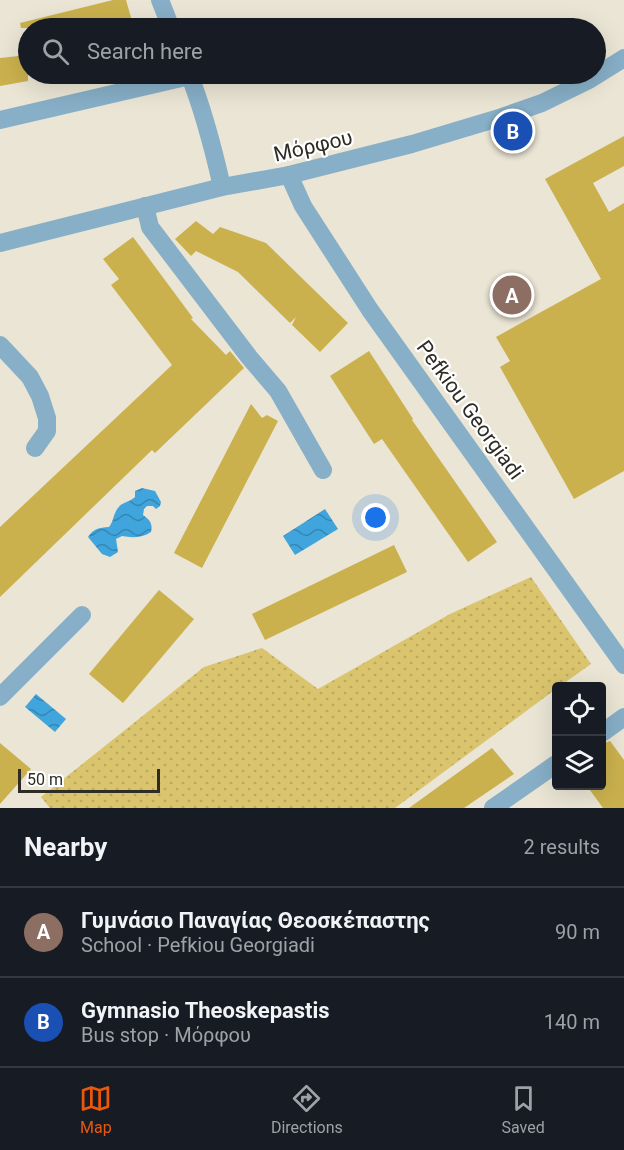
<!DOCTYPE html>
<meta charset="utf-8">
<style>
:root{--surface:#171b24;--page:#20242c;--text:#f1f3f6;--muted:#9ea1a6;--line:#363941;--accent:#ea580c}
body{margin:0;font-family:Roboto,sans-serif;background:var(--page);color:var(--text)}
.controls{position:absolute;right:18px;bottom:18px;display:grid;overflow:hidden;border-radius:6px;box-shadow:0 6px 24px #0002}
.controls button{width:54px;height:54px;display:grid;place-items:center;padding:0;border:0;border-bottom:2px solid var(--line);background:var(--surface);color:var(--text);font:30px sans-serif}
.scale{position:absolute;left:18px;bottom:15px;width:142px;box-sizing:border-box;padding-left:6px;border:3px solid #2d2c25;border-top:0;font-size:16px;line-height:21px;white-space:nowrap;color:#2d2c25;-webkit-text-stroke:4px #fff;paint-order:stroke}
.you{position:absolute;left:376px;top:518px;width:21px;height:21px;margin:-15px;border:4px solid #fff;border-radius:50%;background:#1a73e8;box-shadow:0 0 0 9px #1a73e833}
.badge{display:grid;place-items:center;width:39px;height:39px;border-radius:50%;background:var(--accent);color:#fff;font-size:20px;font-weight:700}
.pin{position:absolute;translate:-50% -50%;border:3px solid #fff;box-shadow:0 2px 6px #0006}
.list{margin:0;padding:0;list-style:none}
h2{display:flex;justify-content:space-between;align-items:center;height:78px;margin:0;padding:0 24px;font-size:26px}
h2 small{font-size:20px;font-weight:400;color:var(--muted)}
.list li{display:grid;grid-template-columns:39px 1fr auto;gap:18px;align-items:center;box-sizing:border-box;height:90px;padding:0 24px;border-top:2px solid var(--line)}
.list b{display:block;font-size:22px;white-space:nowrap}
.list p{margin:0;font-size:20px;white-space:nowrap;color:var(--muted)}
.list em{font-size:20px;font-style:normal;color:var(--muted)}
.icon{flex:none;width:33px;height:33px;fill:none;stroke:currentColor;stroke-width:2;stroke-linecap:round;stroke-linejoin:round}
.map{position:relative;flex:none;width:624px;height:808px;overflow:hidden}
.search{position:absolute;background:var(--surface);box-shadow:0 6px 24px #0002;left:18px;right:18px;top:18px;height:66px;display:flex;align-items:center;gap:15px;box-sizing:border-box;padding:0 21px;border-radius:33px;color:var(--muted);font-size:22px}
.sheet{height:258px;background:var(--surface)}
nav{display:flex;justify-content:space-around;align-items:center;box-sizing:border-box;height:84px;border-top:2px solid var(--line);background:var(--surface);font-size:16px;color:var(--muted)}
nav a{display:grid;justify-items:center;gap:3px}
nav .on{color:var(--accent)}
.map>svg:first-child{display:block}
.grass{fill:url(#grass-dots)}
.water{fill:url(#water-waves)}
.building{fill:#cbb14d}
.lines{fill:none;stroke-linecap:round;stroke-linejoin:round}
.minor{stroke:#87afc7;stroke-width:18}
.labels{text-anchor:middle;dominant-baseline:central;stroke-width:4.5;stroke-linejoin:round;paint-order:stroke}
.street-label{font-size:21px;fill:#2d2c25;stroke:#fff}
</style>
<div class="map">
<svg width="624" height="808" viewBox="0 0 624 808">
<defs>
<pattern id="grass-dots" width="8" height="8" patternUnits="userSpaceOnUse" patternTransform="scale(1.5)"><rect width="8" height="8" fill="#dac46d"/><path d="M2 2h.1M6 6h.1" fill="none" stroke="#bba95e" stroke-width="1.8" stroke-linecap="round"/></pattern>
<pattern id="water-waves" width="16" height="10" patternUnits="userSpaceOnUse" patternTransform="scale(1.5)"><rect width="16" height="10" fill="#3fa5dc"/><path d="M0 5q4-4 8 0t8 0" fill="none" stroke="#3587b2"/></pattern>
</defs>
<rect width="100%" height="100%" fill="#eae5d4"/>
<path class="grass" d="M531,577L591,664L560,686H556V689L395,808H50L41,797L204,667L262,648L318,689L450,614Z"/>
<g class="water">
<path d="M142,488L155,491L161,502L160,506L156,509L153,506H147L144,509L143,515C150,520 153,524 151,532C142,538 132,538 122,536L116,539L118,552L110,557L102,554L88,537C94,528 99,528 109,527C114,521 113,514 118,508C122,502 128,503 135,497V491Z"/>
<path d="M325,509L338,529L295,555L283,536Z"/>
<path d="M36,694L66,719L55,732L25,707Z"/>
</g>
<g class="building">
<path d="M113,0H126L134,28H21L20,23Z"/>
<path d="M28,55V81L0,86V58Z"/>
<path d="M624,136V166L593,183L609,212L624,203V471L574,499L500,367L510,361L496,337L601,279L545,179Z"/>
<path d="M196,221L213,234L220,227L266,243L348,323L320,352L292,325L296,317L290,323L238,272L196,251L191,256L175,239Z"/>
<path d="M133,237L193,318L191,319L226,355L230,351L244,368L155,453L152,450L0,597V527L172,365L111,285L119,279L103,259Z"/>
<path d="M369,351L413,419L412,420L497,542L468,562L382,439L374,444L330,376Z"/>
<path d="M251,404L262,418L267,415L278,421L202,568L174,553Z"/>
<path d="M394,545L407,572L265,640L252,614Z"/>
<path d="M159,590L194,619L123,703L89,674Z"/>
<path d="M610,741L624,760V808H603L587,786H602V744Z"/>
<path d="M0,743L31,769L0,804Z"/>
<path d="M492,748L514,774L464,808H409Z"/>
</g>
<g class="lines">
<g class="minor">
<path d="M160,0L171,28"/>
<path d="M189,74C204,112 213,147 222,187"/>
<path d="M0,120L190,76"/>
<path d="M289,175L303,206L370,310L624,665"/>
<path d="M145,206L150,227L249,357L278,391L323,470"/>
<path d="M0,243L222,187L289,175L412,144L502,117L542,103L589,80L624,58"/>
<path d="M0,345L30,377L40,396L47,418V431L35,448"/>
<path d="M0,697L82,615"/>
<path d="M602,733L624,717"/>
<path d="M493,808L556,764"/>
</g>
</g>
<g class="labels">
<g class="street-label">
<text transform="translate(313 146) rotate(-13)">Μόρφου</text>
<text transform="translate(470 410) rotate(54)">Pefkiou Georgiadi</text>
</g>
</g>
</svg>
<div class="controls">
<button><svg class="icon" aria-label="locate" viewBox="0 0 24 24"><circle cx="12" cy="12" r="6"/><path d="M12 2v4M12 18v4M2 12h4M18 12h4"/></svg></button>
<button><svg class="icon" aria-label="layers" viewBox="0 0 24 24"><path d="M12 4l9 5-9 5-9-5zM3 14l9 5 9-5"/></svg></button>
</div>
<div class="scale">50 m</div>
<div class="you"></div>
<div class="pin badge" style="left:512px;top:295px;background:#8d6e63">A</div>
<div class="pin badge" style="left:513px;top:131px;background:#1a4fb4">B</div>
<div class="search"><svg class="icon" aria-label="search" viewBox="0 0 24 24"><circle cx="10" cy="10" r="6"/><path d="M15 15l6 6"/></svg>Search here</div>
</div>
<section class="sheet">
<h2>Nearby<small>2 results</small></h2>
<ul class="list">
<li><span class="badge" style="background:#8d6e63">A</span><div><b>Γυμνάσιο Παναγίας Θεοσκέπαστης</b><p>School · Pefkiou Georgiadi</p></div><em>90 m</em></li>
<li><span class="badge" style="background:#1a4fb4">B</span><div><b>Gymnasio Theoskepastis</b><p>Bus stop · Μόρφου</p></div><em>140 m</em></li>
</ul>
</section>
<nav>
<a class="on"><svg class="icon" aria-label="map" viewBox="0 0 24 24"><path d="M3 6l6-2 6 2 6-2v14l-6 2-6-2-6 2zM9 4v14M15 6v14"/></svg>Map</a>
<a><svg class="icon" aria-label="directions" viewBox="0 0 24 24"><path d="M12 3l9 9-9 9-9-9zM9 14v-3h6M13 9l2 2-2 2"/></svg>Directions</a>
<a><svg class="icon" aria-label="saved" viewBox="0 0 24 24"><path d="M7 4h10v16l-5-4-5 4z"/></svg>Saved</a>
</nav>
